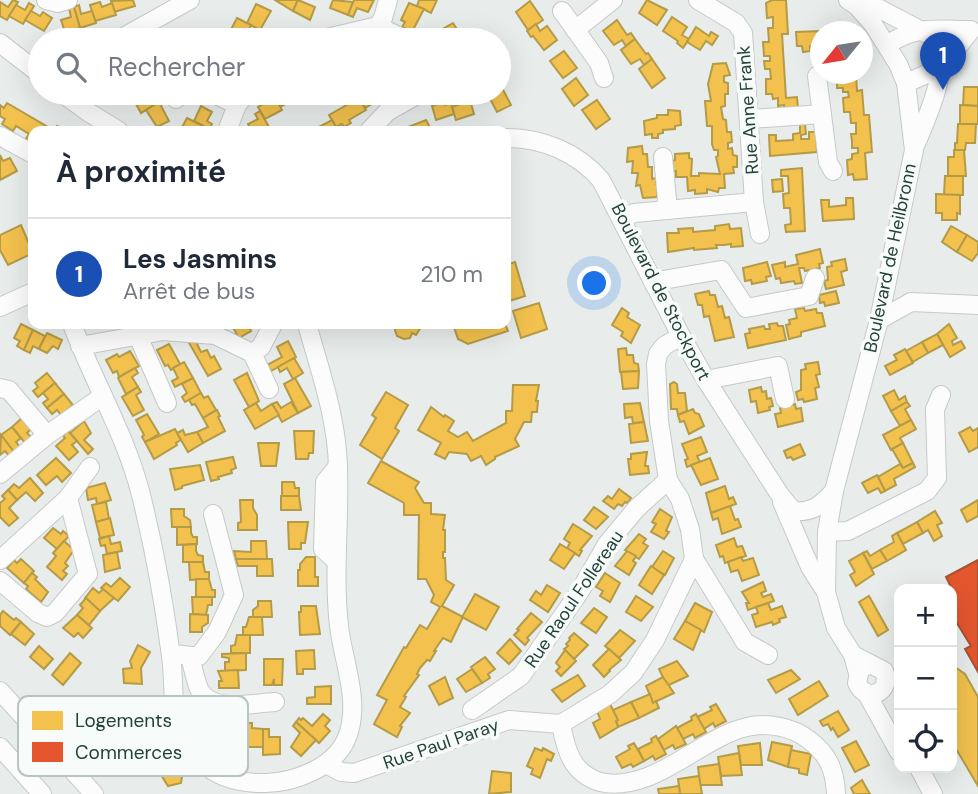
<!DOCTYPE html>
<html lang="fr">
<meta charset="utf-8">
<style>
:root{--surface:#fff;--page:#f2f2f3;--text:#1f2937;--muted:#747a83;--line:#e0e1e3;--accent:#697e78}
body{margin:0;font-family:"DM Sans",sans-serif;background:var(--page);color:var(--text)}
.controls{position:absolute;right:21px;bottom:21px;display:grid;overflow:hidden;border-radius:14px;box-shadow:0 7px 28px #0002}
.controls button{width:63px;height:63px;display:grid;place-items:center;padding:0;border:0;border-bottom:2px solid var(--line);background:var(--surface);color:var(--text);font:35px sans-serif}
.compass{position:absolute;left:810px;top:21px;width:63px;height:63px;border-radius:50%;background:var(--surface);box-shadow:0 7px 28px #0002;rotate:240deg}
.you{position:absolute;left:595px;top:284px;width:24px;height:24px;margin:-18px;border:5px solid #fff;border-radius:50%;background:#1a73e8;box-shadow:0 0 0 10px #1a73e833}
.badge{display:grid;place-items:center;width:46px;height:46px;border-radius:50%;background:var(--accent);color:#fff;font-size:23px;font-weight:700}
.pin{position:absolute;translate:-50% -58px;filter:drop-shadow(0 2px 4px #0008)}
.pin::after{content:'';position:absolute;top:37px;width:24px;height:21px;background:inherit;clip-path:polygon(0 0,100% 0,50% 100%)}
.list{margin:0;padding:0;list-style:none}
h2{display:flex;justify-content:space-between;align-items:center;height:91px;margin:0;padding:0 28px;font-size:30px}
h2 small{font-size:23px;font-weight:400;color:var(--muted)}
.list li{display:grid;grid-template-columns:46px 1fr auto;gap:21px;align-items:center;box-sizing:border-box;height:112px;padding:0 28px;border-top:2px solid var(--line)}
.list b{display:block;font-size:26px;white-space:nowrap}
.list p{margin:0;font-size:23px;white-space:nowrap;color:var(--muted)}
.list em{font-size:23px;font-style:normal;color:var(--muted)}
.icon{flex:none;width:38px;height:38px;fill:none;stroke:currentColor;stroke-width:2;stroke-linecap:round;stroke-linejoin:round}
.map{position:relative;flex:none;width:978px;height:794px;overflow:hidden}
.search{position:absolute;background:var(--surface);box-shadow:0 7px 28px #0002;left:28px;top:28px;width:483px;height:77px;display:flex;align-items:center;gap:18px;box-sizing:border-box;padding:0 24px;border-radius:38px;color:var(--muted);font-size:26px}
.panel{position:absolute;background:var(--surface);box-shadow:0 7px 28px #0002;left:28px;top:126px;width:483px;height:203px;border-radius:14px}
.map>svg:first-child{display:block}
.homes{fill:#f2c14e;stroke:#b49b48;stroke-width:2}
.shops{fill:#e4572e;stroke:#aa5132;stroke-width:2}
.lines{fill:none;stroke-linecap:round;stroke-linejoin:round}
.minor-casing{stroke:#c5cac8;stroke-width:20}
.minor{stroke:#fcfcfc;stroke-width:18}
.labels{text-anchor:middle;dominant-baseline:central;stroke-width:7;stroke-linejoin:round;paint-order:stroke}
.street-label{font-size:18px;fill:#24423a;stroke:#f7fbf9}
.key{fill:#f7fbf9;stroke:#b8c4c0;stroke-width:2}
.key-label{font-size:19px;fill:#24423a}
</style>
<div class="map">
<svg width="978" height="794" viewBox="0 0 978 794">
<rect width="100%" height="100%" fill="#e8edeb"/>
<g class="homes">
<path d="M13,0L18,2L7,20L0,16V2L8,7Z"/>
<path d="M133,0L135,6L114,12L111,1Z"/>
<path d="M275,0H298L293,11Z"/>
<path d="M298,0L315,7L310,20L293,11Z"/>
<path d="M333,0L353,2L348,15L330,8Z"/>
<path d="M354,0H374L368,12L357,8L353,17L348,15Z"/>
<path d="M419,0H437L431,13L417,6Z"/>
<path d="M647,0L667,10L657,25L639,13Z"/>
<path d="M772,0H786L788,34H782L786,98L797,97L798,109L784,110V105L778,106V98L773,99L772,94H766V79H771L770,69H765L764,61H770V56H764L763,42H769L768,28H773V17L767,18L766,3Z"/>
<path d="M530,1L543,20L528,30L516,12Z"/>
<path d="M100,2L102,7L112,3L116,15L95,21L90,5Z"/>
<path d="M29,3L34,6L23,24L9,16L16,5L25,10Z"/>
<path d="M409,3L424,9L412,32L402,27L405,22L401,20Z"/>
<path d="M256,4L271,11L260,30L247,23Z"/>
<path d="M79,5L81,14L92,11L96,23L80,28L74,7Z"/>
<path d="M74,7L80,28L65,32L61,20L71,17L69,8Z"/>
<path d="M31,11L40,16L43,12L52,18L44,31L25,20Z"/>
<path d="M672,17L687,27L682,35L689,39L683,48L677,43L678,41L663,31Z"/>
<path d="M237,18L251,25L245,40H238L228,35Z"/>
<path d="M617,20L627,35L631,33L635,39L626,46L622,40L614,45L603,31Z"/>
<path d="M453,23L460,34L462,33L465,39L446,40L441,30Z"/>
<path d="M536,24L540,31L547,26L557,40L544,50L533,36L531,37L527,31Z"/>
<path d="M696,27L709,36L711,32L718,36L712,45L706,41L700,50L687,42Z"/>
<path d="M821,31L820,50L816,51L815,45L810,46V51L803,52L802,46H797L796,32Z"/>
<path d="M635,39L646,54L648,53L652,59L644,65L640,59L631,64L621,50Z"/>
<path d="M564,51L577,68L563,78L550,61Z"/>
<path d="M652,59L665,78L652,88L639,69Z"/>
<path d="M726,63L730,75L724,76V82L728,83V94H725V106L721,107L723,119L726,120L727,132H731L732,142L728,143V149L732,148L733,155L737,156V167H733L734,173L724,174L725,188H719L718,192L707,189V193L695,194V190L688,191L687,177H676V171L673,172L672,161L675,160V154L689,153V158L692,159L691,176H699V173L720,174L716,157L718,156V150H714L712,144V126H707L705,101H711L708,84L713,64Z"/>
<path d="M837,74H856L857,91L862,90L864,115H869L872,152L865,153L867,179L854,180L853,174L848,175L847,160L852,159V154L858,153V148H852V141L851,134H856V123H851L850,112H844L843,98L849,97L848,92H843V88H837Z"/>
<path d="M576,78L588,95L574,106L562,89Z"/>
<path d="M499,82L511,105L497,112L487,93H499Z"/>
<path d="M964,87H978V106L963,105Z"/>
<path d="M138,93H147L154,105L141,113L132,97Z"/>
<path d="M273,93H295L298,97L280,107Z"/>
<path d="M356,93H385L370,101L372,104L365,108Z"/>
<path d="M275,97L282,110L265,119L258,107Z"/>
<path d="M359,98L366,110L349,120L351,123L344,127L342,124L336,127L329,115Z"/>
<path d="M470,100L474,114L456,120L452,107Z"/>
<path d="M597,100L610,119L596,129L582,110Z"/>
<path d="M159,102L169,121L157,127L146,110Z"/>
<path d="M444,102L445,105L451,103L454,114L436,120L432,106Z"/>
<path d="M7,103L55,131L57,126L66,131H33V143L26,139L29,134L16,126L13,131L2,124L5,119L0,116V105L4,108Z"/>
<path d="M960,105L978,106V124H960Z"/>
<path d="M201,106L212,112L207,121L212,124L209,129L194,121Z"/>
<path d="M668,110L680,111L681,125L675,126V129L663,130V133L658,134V138H652V134L645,135L644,121L657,118V115H668Z"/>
<path d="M260,111L269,127L261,131H253L248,124L258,119L255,114Z"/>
<path d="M187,118L203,126L200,131H180Z"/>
<path d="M332,120L338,131H316L315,129Z"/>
<path d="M426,120L432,131H410L408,127Z"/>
<path d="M800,124H805L806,134L801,135V139H809V132H816L817,152L770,156L769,135H776V141L793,140V134L800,133Z"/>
<path d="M958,124H976L975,143H966L965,150H955V143H957Z"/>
<path d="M642,146L643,154H647L648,167H652V179L656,178V184H660L661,190L657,191V197L643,198L640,185L636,186L638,173H632L633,161L627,162L628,148Z"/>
<path d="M954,150H964L966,176H948V157H954Z"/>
<path d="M0,155L3,161L10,158L17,171L0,180Z"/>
<path d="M802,168L805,231L786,232L785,225L791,224L790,208H784L783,194L789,193L788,176H781V170Z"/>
<path d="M945,176H963V195H944Z"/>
<path d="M782,179L783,191L773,192L772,180Z"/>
<path d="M936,194L960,195V214L957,213V220H942V213H936Z"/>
<path d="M846,198H853L854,219L823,221L821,200H829V207L838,206L846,205Z"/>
<path d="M729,224L730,229L741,228L743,246L731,247V244L724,245H716L717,248L694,250V248L668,252L667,233H679L678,229L693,228V232L715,230V226Z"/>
<path d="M21,225L33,253L8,265L0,250V235Z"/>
<path d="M951,226L967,235L957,252L942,242Z"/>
<path d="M967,235L978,242V253L972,261L957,252Z"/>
<path d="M820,249L823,263L819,264L820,268L805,271L804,268H799L802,283L795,284L794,281L781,283L780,278L776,279L772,265L785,262V267L798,264L796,255Z"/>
<path d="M845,259L847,270L841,272L844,285L826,289L824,281L828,280L827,267L832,266L831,262Z"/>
<path d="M515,262L525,296L506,302V265Z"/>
<path d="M767,262L771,276L766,277L767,281L752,284L751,280L745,281L743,268Z"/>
<path d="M709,291L710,295H715L718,307L722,306L725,318L729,317L734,337L715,341L709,316L704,317L702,305H698L695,294Z"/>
<path d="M836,291L839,303L825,306L824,302L820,303L819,295Z"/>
<path d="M539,303L547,329L521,338L513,311Z"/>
<path d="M622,308L629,313L627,317L640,325L631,343L621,336L623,332L612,325Z"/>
<path d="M804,308L805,311L816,309L817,313H822L825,326L801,332V336L789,339L786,325L790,324L789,320L797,318L795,309Z"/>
<path d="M777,323L778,326H783L786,340L748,348L745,334L750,333L749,329L764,326L765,329H770L769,324Z"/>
<path d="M21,324L33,330L24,350L17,346L20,341L14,338Z"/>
<path d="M231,324H248L251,331L239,338Z"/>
<path d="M397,324H423L416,335L412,333L410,338L404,339L397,336L395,330Z"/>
<path d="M453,324H505L508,331L468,344L458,339Z"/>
<path d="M949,324L957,338L952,341L953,345L961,341L965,348L950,357L937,334Z"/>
<path d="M33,330L45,336L39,349L33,346L30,353L24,350Z"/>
<path d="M47,333L62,340L58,349L53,346L47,353L39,349Z"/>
<path d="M937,334L943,345L928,353L922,342Z"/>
<path d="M194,338L201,352L207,350L211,358L214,356L221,369L208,376L188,341Z"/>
<path d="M288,341L296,357L271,371L267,365L282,357L277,347Z"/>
<path d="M922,342L928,353L913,362L906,351Z"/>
<path d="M169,344L180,364L171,370L168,365L165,366L157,350Z"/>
<path d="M626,348L627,355H633L634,363L638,364L639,371L620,372L618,349Z"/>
<path d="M905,349L913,363L890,375L885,366L897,360L894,355Z"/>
<path d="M130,351L139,366L119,377L117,371L113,373L106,360L117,354L119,357Z"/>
<path d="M294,358L303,373L293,379L287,368L280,372L278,367Z"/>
<path d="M184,362L193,378L175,387L172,381L178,378L173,368Z"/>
<path d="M818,362L820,374L816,375L819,387L815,388L817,399L804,402L803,399L798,400L796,392L801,390V370L806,369L805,364Z"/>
<path d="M135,368L138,373L132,377L138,387L126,394L118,378Z"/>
<path d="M639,371L638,388L623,389L621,372Z"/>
<path d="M47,373L55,383L38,397L33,391L38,387L35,383Z"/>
<path d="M247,373L259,401L249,407L234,380Z"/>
<path d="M193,378L201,393L185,402L182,397L187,393L182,384Z"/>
<path d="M295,378L311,406L298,413L284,384Z"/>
<path d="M674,382L677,384L678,393H685L687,411L678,415L677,409H671L670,384Z"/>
<path d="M55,383L64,394L47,408L43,403L48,399L43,393Z"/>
<path d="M513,385H539L536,401H538L537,412H532L531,422H524L515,439L519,446L495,457V459L486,465L481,456L471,461L467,454L449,452L445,459L435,454L441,443L418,430L431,407L444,417L445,415L454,421L448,431L458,437L467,432L473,441L506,423V411H512Z"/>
<path d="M138,387L141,392L136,395L144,410L133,416L122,397Z"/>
<path d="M761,387L762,392L766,391L767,399L771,398L773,406L769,407L770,410L758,413L756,401L751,402L749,390Z"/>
<path d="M894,390L899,400L905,396L907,402L891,411L883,396Z"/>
<path d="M386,392L408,405L395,428L399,431L382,459L360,445L376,418L372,415Z"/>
<path d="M201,393L204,398L208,396L216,410L203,418L195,404L192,405L189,400Z"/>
<path d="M64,394L73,405L61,415L57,410L52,414L47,408Z"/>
<path d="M277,402L281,408L291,402L298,413L282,422L272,404Z"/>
<path d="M907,402L910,406L905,409L911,420L900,426L891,411Z"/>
<path d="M256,403L261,411L272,404L279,415L255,429L244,410Z"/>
<path d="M640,403L644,422L633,423L632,417L625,418L624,404Z"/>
<path d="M795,404L796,409L801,408L803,421L778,427L775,414L781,413L780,408Z"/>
<path d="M693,409L695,413L699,414L704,426L689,434L684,421L680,422L678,415Z"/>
<path d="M217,410L220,416L218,417L225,431L203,443L197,432L208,427L203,418Z"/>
<path d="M147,414L159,434L145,442L142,437L144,435L136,420Z"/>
<path d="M22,418L31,429L27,433L32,438L25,443L12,427Z"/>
<path d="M911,420L916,429L900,438L903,443L891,450L883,435Z"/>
<path d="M84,421L91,433L84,440L93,449L88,454L70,433Z"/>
<path d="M644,422L648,441L631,443L629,424Z"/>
<path d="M12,427L21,438L16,442L20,447L14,452L1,435Z"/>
<path d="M970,427L973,431L978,428V447L969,452L959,433Z"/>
<path d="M175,429L181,440L176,443L177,445L154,459L145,442Z"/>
<path d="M183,430L185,435L197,432L203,443L188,452L177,433Z"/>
<path d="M68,431L77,441L72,445L78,452L69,460L56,446L65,438L63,435Z"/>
<path d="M294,431H314L313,453H309L308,459H296Z"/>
<path d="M1,435L14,452L9,456L5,451L0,455Z"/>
<path d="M701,437L707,452L697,456L700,462L687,467L685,460L688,459L682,444Z"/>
<path d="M258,443H279L276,466H261Z"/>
<path d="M903,443L913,463L903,468L892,449Z"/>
<path d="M800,444L805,455L793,460L791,457L787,458L784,451Z"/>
<path d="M647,452L645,466H648L649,473L630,475L628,459H631V454Z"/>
<path d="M233,457L236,468L231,470L232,473L218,477L219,479L211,481L206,462Z"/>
<path d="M56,458L71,473L62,482L57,476L46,485L37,475Z"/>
<path d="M710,458L718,479L701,485L691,465Z"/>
<path d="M381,461L419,482L415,488L424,503H431V514L445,515L443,530H445V552H443V558H445L446,580L454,585L442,606L463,617L451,642L443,638L434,651H436L430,661L427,660L420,668L417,674L419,675L404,696L406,697L400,707L410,713L400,726L402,727L397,737L374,724L387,700L377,695L404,647L406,648L420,625L427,629L440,607L431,602L434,595L426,579H418L419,515H404V503L368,483Z"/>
<path d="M913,463L915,467L894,479L896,485L885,491L878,477L900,464L903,468Z"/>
<path d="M200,465L204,480L182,486V488L175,490L170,469Z"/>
<path d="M877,475L885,491L881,493L878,488L868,493L862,483Z"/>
<path d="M30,478L43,493L35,501L26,492L17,500L8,490L14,484L19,488Z"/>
<path d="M282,482H294L295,488H299V496H282Z"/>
<path d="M105,483L111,500L97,504L96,498L88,500L86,488Z"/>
<path d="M725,486L729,499L733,497L736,504L711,513L706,493Z"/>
<path d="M619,489L631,498L627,503L625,502L622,506L618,504L614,509L603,501L608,496L612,499Z"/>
<path d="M8,490L17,500L9,508L18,518L9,526L0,517V503L5,499L2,496Z"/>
<path d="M281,496H299L301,510H281Z"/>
<path d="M240,500H253V508L257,515V530H238V523L241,522Z"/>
<path d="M978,500V516L967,522L961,510Z"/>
<path d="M106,502L109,519L96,522L92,505Z"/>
<path d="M730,506L735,520L738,519L741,527L722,534L718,518L713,520L711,513Z"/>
<path d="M594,507L608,517L596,529L584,520Z"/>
<path d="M171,509H184V516L190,520L191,527H172Z"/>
<path d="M660,509L672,517L666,531L669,532L664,539L651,532L656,524L652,522Z"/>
<path d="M935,511L942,523L937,525L942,536L934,541L928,530L923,533L917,522Z"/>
<path d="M110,518L114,535L100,538L96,522Z"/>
<path d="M288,522H308L305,543H301V549H289Z"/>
<path d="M917,522L923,533L903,544L897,533Z"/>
<path d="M573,524L592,536L580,550L582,551L579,556L567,548L570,543L564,539Z"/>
<path d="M177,527H191V533L193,537H197V544L177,545Z"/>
<path d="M53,528L61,534L63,531L69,536L57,549L44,538Z"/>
<path d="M897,533L906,550L887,561L880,550L894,542L892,536Z"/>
<path d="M639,534L646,539L643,543L648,546L639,559L625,550Z"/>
<path d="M109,536L111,544L120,542L122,551L107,554L105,545L101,546L99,539Z"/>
<path d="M734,538L737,547L742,546L746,556L725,563L723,556L720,557L716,545Z"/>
<path d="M64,541L74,550L65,563L68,566L63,571L67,574L62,580L47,567L56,556L53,553Z"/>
<path d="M251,541H266L267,559H236L234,551L251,552Z"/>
<path d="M196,544V551L198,555L203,556V562H183V545Z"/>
<path d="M560,544L575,553L564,569L550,560Z"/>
<path d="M880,550L887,561L872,569L863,553L867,551L870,556Z"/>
<path d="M627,551L636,556L633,561L636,563L629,575L615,566Z"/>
<path d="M663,551L674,558L665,575L652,567Z"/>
<path d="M117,552L120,568L105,572L103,555Z"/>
<path d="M863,553L874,574L856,586L850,575L855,572L849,561Z"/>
<path d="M306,557H315V577H318V586H298V570H300V564Z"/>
<path d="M741,557L743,561L753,558L759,575L742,581L738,570L731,572L728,562Z"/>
<path d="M21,559L34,571L24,583L7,568L14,560L17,563Z"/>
<path d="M236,559H272L273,576H257V566H238Z"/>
<path d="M189,562H203L205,572H209V579L190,580Z"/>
<path d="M651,566L664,575L652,594L639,585Z"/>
<path d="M32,573L37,577L35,579L48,592L41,602L26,589L28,586L24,583Z"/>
<path d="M605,573L620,583L610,602L600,596L603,591L596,587Z"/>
<path d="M120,578L130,587L118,601L101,588L106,583L111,587Z"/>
<path d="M196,579H209L212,590H215V597H196Z"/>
<path d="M763,582L766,591L761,593L763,597L771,594L774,601L748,610L746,603H749L742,592Z"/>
<path d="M547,585L560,593L548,612L530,600L536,591L541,595Z"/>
<path d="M93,588L99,593L103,589L114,598L100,611L85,598Z"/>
<path d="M475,594L499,607L486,630L462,617Z"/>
<path d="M636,596L653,607L641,621L626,612Z"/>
<path d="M869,596L888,630L878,636L859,602Z"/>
<path d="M192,597H212V605H208L206,615L193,614Z"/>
<path d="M86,598L100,611L89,625L77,615L83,608L80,605Z"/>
<path d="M258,601H271L272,617H253V610L258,606Z"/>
<path d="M695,603L712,612L704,632L685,621Z"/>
<path d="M768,603L771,610L782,606L786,617L779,619L780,622L773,625L772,622L756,627L752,615L758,613L756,607Z"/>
<path d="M301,606H316L320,634L300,635L299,612H301Z"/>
<path d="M594,608L607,617L596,633L581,623Z"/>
<path d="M3,611L14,620L16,618L21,622L10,635L0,626V615Z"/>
<path d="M531,613L542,622L527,638L529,640L525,645L514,635L519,630L517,629Z"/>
<path d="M190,614L208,615V623L202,627V632H190Z"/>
<path d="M77,615L92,628L83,638L78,633L74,637L63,628Z"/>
<path d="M249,617H262L263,635H243V627H246Z"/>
<path d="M685,621L701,630L693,650L674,639Z"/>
<path d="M21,622L34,634L25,645L11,634Z"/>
<path d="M620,630L635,641L619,658L605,646Z"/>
<path d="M574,633L588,645L574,659L564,649L568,646L566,644L570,640L569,638Z"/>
<path d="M237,635H250V653H231V646L235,645Z"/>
<path d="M510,639L521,651L509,664L497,653Z"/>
<path d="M138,645L150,652L141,668L142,684L124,683L123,669L132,668L130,661Z"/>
<path d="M39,646L53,659L44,669L30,657Z"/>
<path d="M609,649L621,660L609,670L610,671L604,677L593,665Z"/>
<path d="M314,650L315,669H303V674H297L296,651Z"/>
<path d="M565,650L576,661L561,676L556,671L560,667L556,663Z"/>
<path d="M70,653L81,663L63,685L52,675Z"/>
<path d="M246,653V670L225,671V662H229V658L222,657V654Z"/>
<path d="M485,657L495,669L488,674L490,678L482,683L471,667Z"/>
<path d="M264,659H283L282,685H274V679L272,685H264Z"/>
<path d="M677,661L688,676L667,686L659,669Z"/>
<path d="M952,665L965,674L978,697V786L952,742Z"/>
<path d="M472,669L482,683L466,692L457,679Z"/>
<path d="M238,670L239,688H219V681H222L218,671Z"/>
<path d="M791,670L800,679L776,693L768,680Z"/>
<path d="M578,675L585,686L562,702L552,690Z"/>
<path d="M445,677L453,698L439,705L429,686Z"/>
<path d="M663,677L674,693L653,703L646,686Z"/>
<path d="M819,681L828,696L798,715L789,699Z"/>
<path d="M331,686V704H307V698L315,697V687Z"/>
<path d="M650,694L653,703L656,701L659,708L639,718L631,702Z"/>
<path d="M631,702L639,718L618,727L613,710Z"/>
<path d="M610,704L618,720L616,721L618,727L600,738L593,723L600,719L597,711Z"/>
<path d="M716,704L726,721L715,727L713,723L704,729L697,717L712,710L710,707Z"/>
<path d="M838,711L849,730L838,737L833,728L831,730L828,724L823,726L820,721Z"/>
<path d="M323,714L330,720L325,726L330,731L319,743L296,722L299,718L301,720L303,718L312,726Z"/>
<path d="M696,714L706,732L695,738L693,734L683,739L677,728L692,720L691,717Z"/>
<path d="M296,722L316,740L301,756L291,747L300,733L293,726Z"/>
<path d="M245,723H252V728L263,729V747H246Z"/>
<path d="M676,726L686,744L675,749L673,745L664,750L658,739Z"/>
<path d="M263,729H269V737H280V754L263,755Z"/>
<path d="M656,736L666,754L655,760L653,756L644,761L638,749L652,742L651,739Z"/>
<path d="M856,741L869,765L855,772L842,748Z"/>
<path d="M772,742L792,746L788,767L768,760Z"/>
<path d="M634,743L644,761L633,767L631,764L622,768L616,757L630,749L628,746Z"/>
<path d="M760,743L762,765H741L738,746Z"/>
<path d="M535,748L542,751L543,748L554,754L551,761L547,759L540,778L531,774L533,769L527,766Z"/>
<path d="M171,750L176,758L172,760L174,763L180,764L186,773L182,777L181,783L168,786L161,775L170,769L167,763L164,765L159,758Z"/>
<path d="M791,750L811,754L807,775L799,773V769L788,767Z"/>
<path d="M739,753L742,775L721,776L718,757Z"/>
<path d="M719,764L722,785H700L698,767Z"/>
<path d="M492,771L511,773V792L489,794Z"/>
<path d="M699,776L702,794H680L678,779Z"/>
<path d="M862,780L867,789L870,794H854L851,788Z"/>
<path d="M679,786L680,794H659L658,789Z"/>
</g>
<path class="shops" d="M978,560V672L965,649L971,646L952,615V597L955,595L946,577Z"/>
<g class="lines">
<defs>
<g id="minor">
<path d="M46,0L58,3L68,0"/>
<path d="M698,0L736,23L743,33L754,202L760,234"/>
<path d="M848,0L857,6L873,24L898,64L906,83L914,150L879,320L834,491L827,532L826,592L836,628L853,655L858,673"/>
<path d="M857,6L876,7L937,39C949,72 928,115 915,146"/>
<path d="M562,11L599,63L604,78"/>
<path d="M378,26L406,40"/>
<path d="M575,30L613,0"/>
<path d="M118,40L190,0"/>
<path d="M318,40L378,26L383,18L388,0"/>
<path d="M0,43L40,74"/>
<path d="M887,45C916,25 938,30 971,30L941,68L906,83"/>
<path d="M817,76L828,162L833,171"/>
<path d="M62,93L88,112L119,131"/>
<path d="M212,93L237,105"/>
<path d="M176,99L181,93"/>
<path d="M750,119L822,114"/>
<path d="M227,131L237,105L246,93"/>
<path d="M369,131L387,112L420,93"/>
<path d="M0,136L33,154"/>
<path d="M506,138C542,138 577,152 601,180L681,336L706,380L780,495L793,511C813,513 821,505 834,491"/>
<path d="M663,157L668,210"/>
<path d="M623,218L634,213L754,202"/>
<path d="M654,284L663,280L721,270L746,308L809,296L815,278"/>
<path d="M0,307L33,292"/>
<path d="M879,320L911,302L978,305"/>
<path d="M72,324C93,381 126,435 141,495C154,547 164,602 171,656C175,683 170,719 186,743C204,773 233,784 266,783C295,782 333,768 346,740C362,704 343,662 339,626C333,573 340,521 338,468C337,418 320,371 307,324"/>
<path d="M138,336L167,403"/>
<path d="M80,346L163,331L215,335L252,353L261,347L273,324"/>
<path d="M252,353L269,389"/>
<path d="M706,380L778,366L785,399"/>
<path d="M0,388L9,390L47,435"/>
<path d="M0,474L47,435L103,396"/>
<path d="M782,502L810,567L826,592"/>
<path d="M827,532L848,531L927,491L937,478L935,409L941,395"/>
<path d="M694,559L745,642L768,655"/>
<path d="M0,560L68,498"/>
<path d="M335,560L323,549L325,482L338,466"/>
<path d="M0,581L38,613L47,617L55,613L88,574L68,498L90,467"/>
<path d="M171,655C181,653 189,657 199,656L217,632L234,595L213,514"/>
<path d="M853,655L884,671C893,692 866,704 857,683L860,669L870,664"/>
<path d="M190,657C193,667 195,679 199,689C211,714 253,703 275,702"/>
<path d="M0,691L94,794"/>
<path d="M867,694L899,752"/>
<path d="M472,710L521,676L580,591L607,544L636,509L668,480"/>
<path d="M561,724C566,751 572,773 600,782C653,794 699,738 747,727C767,722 793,727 809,740C828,754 835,770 836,794"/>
<path d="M0,747L42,794"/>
<path d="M326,764L341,772L354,773L509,720L561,724L610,694L633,673L655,640L694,559L690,529L680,499L668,480L659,421L656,364L658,354L664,346L681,336"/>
<path d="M919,768L933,794"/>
</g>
</defs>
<use href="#minor" class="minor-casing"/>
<use href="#minor" class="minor"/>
</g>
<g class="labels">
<g class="street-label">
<text transform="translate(748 110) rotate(-94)">Rue Anne Frank</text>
<text transform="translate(890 258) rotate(-78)">Boulevard de Heilbronn</text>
<text transform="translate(661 292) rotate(63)">Boulevard de Stockport</text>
<text transform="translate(574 599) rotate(-56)">Rue Raoul Follereau</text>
<text transform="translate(441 744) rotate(-19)">Rue Paul Paray</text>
</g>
</g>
<rect x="18" y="696" width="230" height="80" rx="10" class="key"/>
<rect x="32" y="711" width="31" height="19" fill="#f2c14e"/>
<rect x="32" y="742" width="31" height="20" fill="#e4572e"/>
<g class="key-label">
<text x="75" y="727">Logements</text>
<text x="75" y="759">Commerces</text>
</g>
</svg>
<div class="controls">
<button>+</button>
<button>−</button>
<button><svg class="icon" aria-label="locate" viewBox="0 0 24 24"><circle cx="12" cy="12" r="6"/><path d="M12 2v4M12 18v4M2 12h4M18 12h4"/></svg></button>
</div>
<svg class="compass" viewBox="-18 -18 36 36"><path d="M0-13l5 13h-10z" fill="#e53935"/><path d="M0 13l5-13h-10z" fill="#747a83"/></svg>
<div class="you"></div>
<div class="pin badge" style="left:943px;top:90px;background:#1a4fb4">1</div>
<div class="search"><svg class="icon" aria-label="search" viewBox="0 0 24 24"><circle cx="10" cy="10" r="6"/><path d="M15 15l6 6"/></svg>Rechercher</div>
<section class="panel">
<h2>À proximité<small></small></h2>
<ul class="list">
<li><span class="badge" style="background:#1a4fb4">1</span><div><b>Les Jasmins</b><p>Arrêt de bus</p></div><em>210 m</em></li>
</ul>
</section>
</div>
